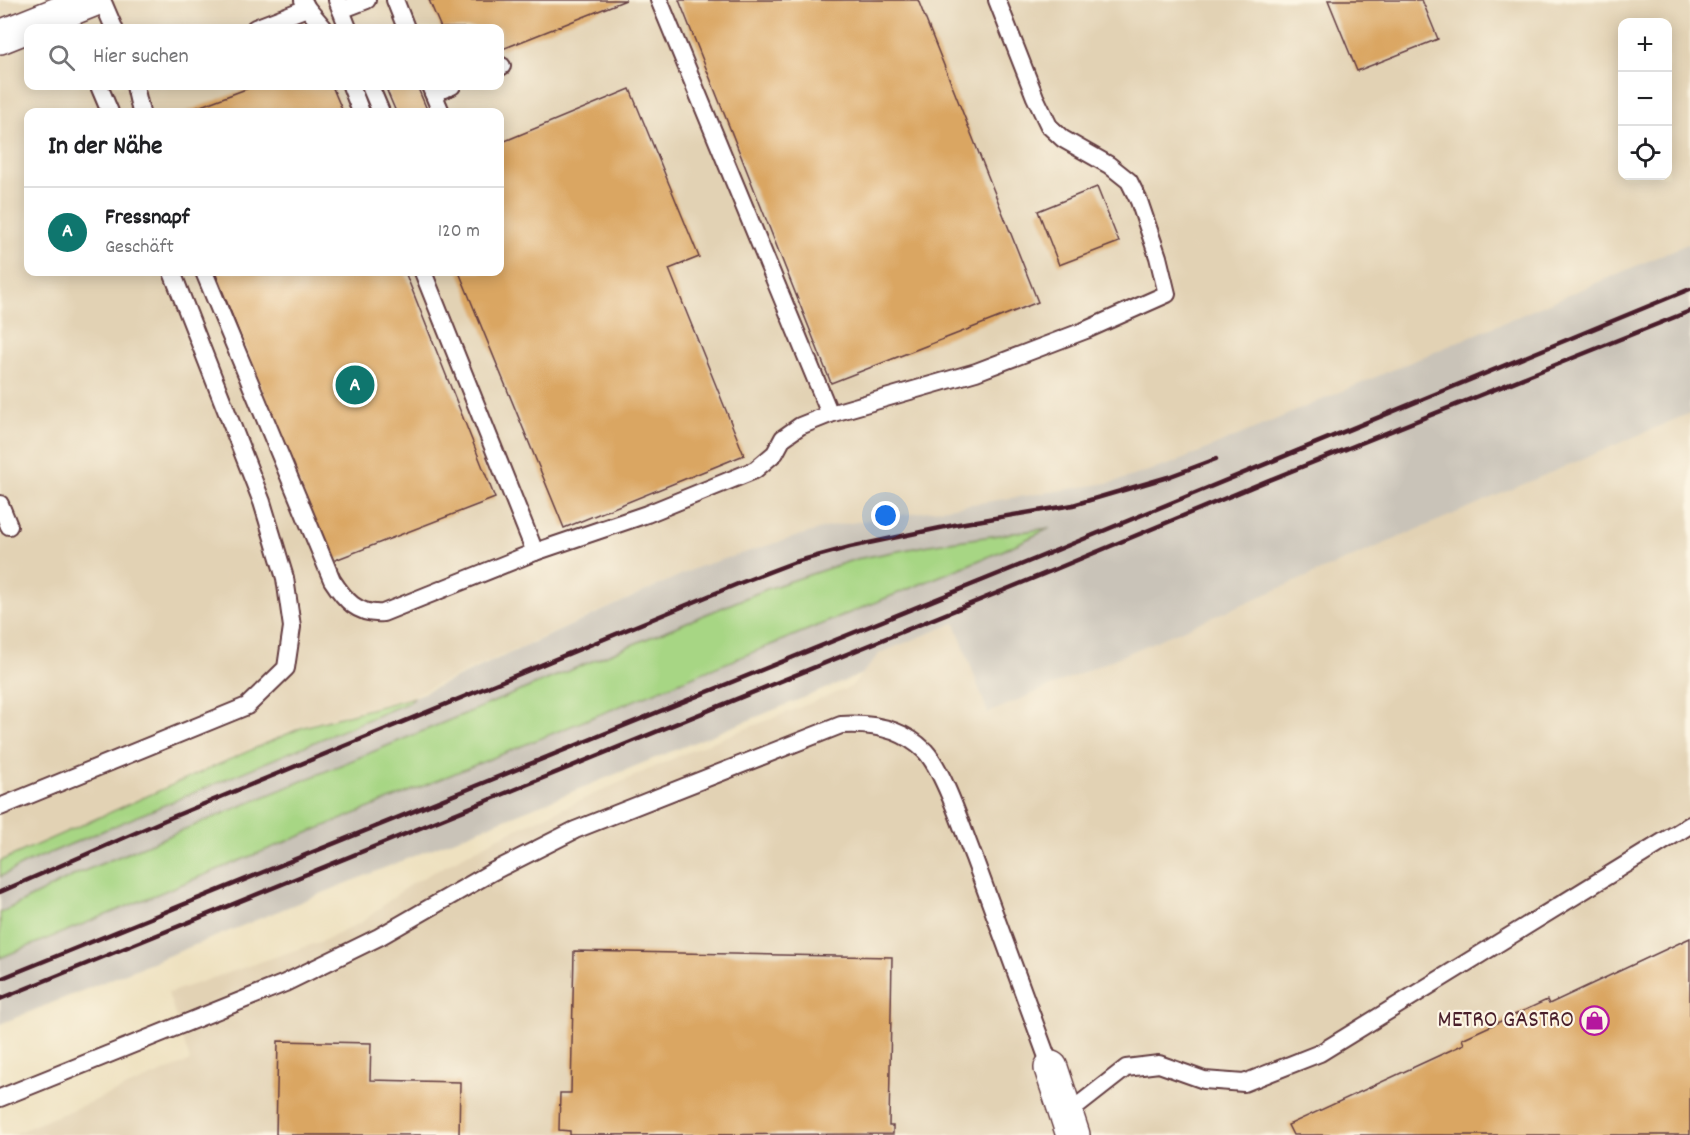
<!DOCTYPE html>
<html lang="de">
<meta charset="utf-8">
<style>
:root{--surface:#fff;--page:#f2f2f2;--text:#202124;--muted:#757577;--line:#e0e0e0;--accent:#0f766e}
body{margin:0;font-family:Dekko,sans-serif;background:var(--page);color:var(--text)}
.controls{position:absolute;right:18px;top:18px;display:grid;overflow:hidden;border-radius:12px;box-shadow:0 3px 15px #0003}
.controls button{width:54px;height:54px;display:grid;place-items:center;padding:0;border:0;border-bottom:2px solid var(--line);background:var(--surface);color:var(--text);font:30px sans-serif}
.you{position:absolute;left:886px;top:516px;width:21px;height:21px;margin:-15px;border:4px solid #fff;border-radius:50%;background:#1a73e8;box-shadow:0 0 0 9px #1a73e833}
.badge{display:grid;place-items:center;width:39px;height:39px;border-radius:50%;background:var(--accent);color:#fff;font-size:20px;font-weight:700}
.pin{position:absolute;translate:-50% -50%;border:3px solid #fff;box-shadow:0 2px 6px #0006}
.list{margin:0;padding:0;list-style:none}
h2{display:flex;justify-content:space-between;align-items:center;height:78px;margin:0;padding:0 24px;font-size:26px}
h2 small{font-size:20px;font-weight:400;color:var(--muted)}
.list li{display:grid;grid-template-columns:39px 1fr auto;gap:18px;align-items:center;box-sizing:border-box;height:90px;padding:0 24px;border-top:2px solid var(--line)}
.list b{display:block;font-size:22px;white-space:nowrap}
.list p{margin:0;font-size:20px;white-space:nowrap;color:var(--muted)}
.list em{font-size:20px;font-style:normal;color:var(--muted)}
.icon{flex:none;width:33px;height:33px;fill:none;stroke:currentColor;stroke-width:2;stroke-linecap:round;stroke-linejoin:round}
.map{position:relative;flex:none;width:1690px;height:1135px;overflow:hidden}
.search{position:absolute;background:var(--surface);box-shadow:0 3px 15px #0003;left:24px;top:24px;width:480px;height:66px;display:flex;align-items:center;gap:15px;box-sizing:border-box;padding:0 21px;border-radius:12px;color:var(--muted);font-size:22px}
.panel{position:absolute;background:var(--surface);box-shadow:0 3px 15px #0003;left:24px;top:108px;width:480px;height:168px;border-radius:12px}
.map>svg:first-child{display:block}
.built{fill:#e2d2b4;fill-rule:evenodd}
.industrial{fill:#c9c3b8}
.green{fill:#a7d684;stroke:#787a58;stroke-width:1.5}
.building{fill:#daa662}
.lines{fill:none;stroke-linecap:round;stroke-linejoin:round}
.lane-casing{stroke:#633c41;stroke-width:20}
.street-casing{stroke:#633c41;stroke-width:36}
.lane{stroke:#fff;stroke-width:16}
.street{stroke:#fff;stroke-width:33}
.rail{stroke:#4a1f2b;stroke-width:4.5}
.labels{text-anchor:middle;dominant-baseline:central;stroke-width:4.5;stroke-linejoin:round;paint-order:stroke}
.poi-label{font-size:24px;fill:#4a1f2b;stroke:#fcf5e5;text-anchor:end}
</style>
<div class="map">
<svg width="1690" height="1135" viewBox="0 0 1690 1135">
<rect width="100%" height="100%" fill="#fcf5e5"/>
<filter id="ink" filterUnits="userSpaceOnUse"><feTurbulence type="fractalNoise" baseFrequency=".0167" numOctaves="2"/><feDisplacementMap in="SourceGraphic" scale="12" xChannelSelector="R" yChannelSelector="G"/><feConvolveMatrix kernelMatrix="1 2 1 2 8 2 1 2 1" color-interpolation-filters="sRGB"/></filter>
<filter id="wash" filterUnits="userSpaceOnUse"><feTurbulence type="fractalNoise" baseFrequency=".008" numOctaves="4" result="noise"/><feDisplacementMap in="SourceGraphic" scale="24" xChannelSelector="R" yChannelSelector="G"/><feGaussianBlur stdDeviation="1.35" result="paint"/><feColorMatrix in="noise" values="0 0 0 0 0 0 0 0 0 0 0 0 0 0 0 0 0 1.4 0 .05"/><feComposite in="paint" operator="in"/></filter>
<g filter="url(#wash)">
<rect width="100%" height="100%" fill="#eee1c0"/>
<path class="built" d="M0,0H1690V1135H11L190,1061L168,993L325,940L362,922L409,885L503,835L692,750L851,687L880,653L1143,549L698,567L411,696L302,725L0,859ZM1622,22H1668V176H1622ZM28,28H500V86H28ZM28,112H500V272H28Z"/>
<path class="industrial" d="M1690,243V413L988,713L955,623L880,653L862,674L0,1024V958L1002,551L1048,529L935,544L857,559L79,873L0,913V877L26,863L410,702L414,697L698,567L831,526L1114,482L1174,463Z"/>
<g class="green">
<path d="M1050,528L1002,551L0,958V913L79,873L767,589L856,559L935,544Z"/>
<path d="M414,697L410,702L26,863L0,877V861L303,727Z"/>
</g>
<g id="blocks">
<g class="building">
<path d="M429,0H626L500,50V28H441Z"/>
<path d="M679,0H918L1038,302L831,383Z"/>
<path d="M1328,0H1422L1438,39L1357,71Z"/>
<path d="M254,86H332L343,112H185Z"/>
<path d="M385,86H417L428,112H396Z"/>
<path d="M630,89L699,257L669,269L744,455L564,528L459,272H500V143Z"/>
<path d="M1097,187L1119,242L1059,265L1038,211Z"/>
<path d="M215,272H405L495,498L330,562Z"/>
<path d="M1690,938V1135H1293L1288,1125L1464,1044L1462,1039L1547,1000L1549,1004Z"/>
<path d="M574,951L892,957L889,1126H893V1134L570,1135V1131L559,1130L560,1093H571Z"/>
<path d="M278,1041L371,1043L370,1080L460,1082L459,1135H276Z"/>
</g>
</g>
</g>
<g filter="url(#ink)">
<use href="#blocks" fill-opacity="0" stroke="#633c41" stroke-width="1.5"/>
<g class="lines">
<defs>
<g id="lane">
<path d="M102,0L114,28"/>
<path d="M303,0L307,8L324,28"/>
<path d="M337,0L348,28"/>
<path d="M395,0L406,28"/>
<path d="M659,0L830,414"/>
<path d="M341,10L367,0"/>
<path d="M255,28L307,8"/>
<path d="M500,67L502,66"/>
<path d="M99,86L110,112"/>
<path d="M135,86L141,112"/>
<path d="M351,86L361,112"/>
<path d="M370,86L381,112"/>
<path d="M430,86L441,112"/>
<path d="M433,93L452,86"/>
<path d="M204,272L332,580C345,600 357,615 383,613L535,552L423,272"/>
<path d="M0,504L9,526"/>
<path d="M535,552L647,514L755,470L775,453L783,438L800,426L830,414L976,372L1086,330L1167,294L1158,257L1139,201L1129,181L1109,165L1063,139L1049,126L1035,97L997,0"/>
<path d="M0,807L247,706L286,668L292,627L285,578L262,502L172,272"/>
<path d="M0,1098L285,983L379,937L492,872L575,830L841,725C872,723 902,728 925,751C944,771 963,831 974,858C1000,928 1025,998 1051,1068"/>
<path d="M1066,1115L1126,1068L1159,1064L1204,1080L1244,1083L1320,1053L1690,825"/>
</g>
<g id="street">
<path d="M0,37L93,0"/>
<path d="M1051,1068L1073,1135"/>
</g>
</defs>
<use href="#lane" class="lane-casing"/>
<use href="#street" class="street-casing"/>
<use href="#lane" class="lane"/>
<use href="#street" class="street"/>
<g class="rail">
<path d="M0,892L165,820L740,583L795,562L850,547L959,524L1073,505L1168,477L1216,459"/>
<path d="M0,979L1040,557L1690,289"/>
<path d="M0,999L1051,571L1264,482L1690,311"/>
</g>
</g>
</g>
<defs>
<symbol id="shop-ring" viewBox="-11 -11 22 22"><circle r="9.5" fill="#fcf5e5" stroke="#b5179e" stroke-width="1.5"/><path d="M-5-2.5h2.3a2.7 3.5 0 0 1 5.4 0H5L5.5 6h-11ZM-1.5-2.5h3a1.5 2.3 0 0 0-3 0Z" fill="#b5179e"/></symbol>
</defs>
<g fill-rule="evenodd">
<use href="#shop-ring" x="1578" y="1004" width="33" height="33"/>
</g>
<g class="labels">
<g class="poi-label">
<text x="1574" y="1021">METRO GASTRO</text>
</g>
</g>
</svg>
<div class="controls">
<button>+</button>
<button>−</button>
<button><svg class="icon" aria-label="locate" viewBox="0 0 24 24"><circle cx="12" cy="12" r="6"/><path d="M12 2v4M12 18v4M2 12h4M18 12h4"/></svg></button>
</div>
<div class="you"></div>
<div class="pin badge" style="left:355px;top:385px">A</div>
<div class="search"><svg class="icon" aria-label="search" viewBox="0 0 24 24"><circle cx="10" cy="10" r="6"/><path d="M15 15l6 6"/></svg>Hier suchen</div>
<section class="panel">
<h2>In der Nähe<small></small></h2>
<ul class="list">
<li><span class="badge">A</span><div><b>Fressnapf</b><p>Geschäft</p></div><em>120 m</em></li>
</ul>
</section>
</div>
